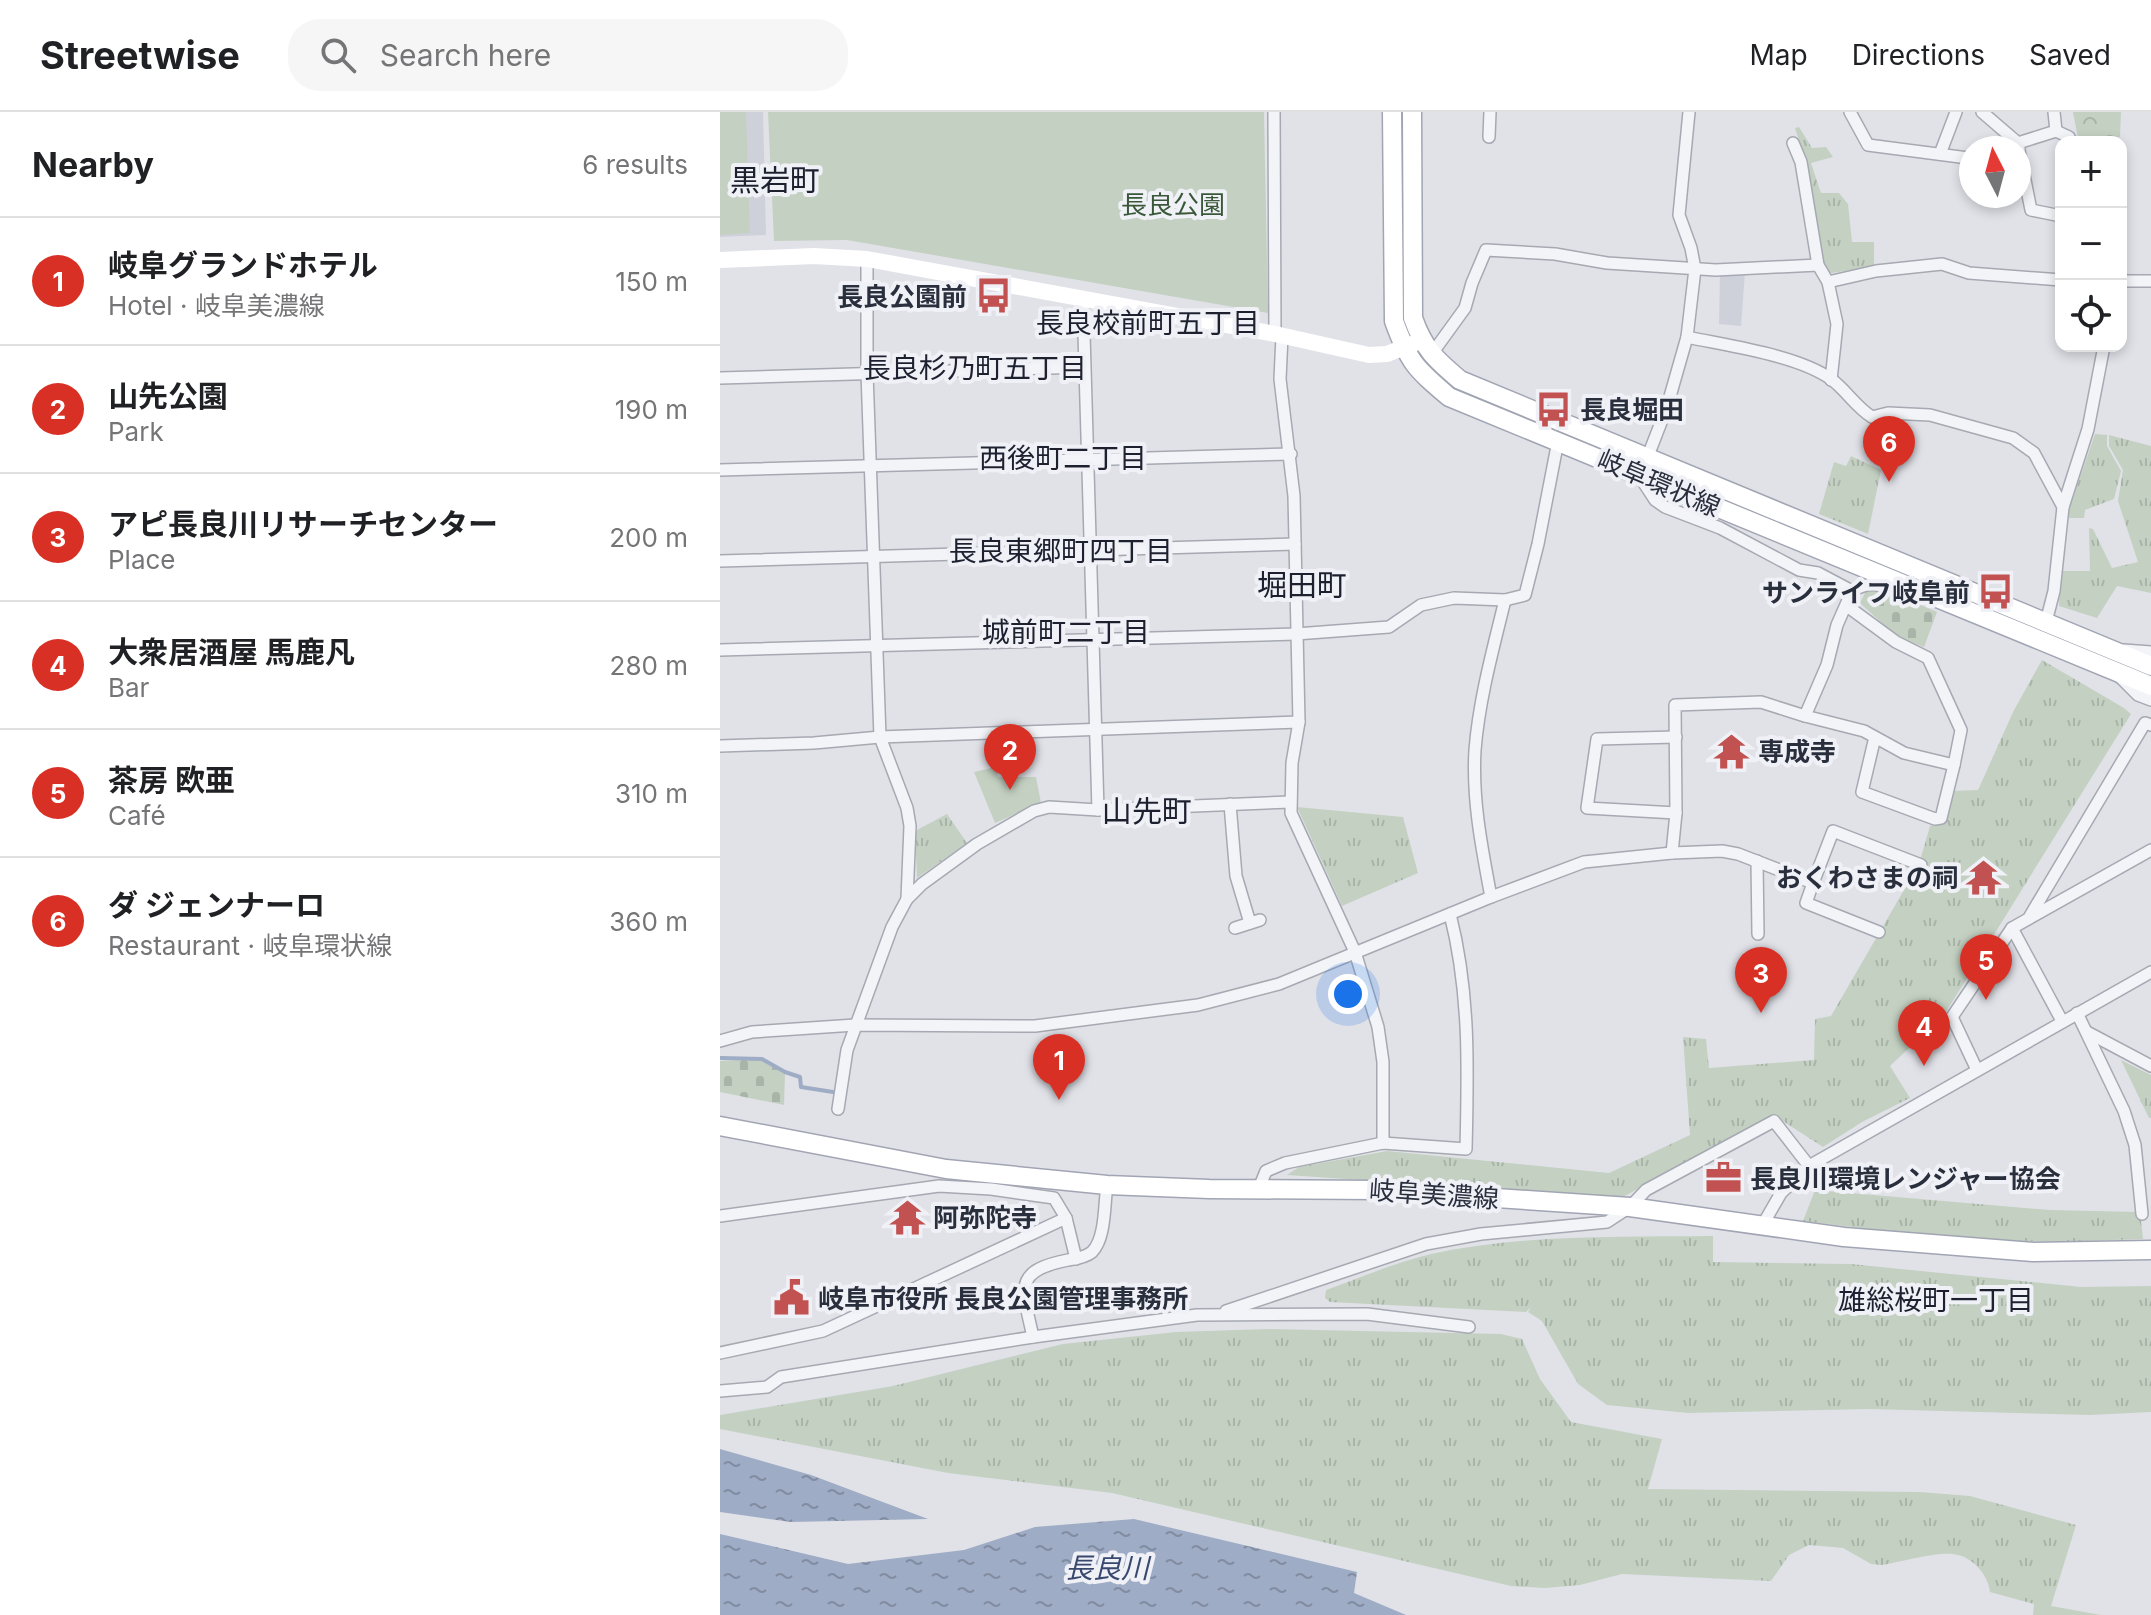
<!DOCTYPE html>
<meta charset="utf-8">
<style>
:root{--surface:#fff;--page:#f6f6f6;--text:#202124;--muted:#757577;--line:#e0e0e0;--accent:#d93025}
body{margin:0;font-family:Inter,"Noto Sans JP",sans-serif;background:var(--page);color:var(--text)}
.controls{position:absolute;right:24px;top:24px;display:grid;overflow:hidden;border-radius:16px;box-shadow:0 4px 12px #0003}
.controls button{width:72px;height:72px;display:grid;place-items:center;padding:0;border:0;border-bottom:2px solid var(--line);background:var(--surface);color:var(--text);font:40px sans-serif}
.compass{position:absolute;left:1239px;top:24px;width:72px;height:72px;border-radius:50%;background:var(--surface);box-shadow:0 4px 12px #0003;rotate:354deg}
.you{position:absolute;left:628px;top:882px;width:28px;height:28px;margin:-20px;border:6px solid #fff;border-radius:50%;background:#1a73e8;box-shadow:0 0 0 12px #1a73e833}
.badge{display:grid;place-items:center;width:52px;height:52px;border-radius:50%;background:var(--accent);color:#fff;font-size:26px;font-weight:700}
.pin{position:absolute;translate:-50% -66px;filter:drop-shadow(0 2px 4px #0008)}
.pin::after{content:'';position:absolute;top:42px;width:28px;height:24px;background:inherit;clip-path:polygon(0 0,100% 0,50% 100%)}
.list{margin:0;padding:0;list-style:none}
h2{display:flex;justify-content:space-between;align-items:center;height:104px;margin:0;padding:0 32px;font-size:34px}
h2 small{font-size:26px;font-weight:400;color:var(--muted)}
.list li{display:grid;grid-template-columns:52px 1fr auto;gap:24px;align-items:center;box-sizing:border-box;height:128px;padding:0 32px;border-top:2px solid var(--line)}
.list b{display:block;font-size:30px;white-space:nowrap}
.list p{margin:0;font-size:26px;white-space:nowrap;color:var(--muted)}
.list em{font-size:26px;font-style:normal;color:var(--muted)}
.icon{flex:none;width:44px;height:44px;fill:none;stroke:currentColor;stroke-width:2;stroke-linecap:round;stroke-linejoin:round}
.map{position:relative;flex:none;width:1431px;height:1503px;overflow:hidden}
header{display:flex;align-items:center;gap:48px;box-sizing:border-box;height:112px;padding:0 40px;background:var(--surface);border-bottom:2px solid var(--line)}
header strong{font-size:38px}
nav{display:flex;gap:44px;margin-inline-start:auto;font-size:28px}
.search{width:560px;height:72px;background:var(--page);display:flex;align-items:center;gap:20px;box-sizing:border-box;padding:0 28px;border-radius:32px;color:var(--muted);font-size:30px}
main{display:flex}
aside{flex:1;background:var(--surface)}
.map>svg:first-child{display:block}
.built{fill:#cfd1da}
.grass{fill:url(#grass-tufts)}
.forest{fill:url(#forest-crowns)}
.cemetery{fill:url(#cemetery-stones)}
.green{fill:#c4d1c2}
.water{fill:url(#water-ripples)}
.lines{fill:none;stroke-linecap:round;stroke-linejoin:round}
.stream{stroke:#9facc5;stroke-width:4}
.street-casing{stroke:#a6a9b2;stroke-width:14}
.primary-casing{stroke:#a1a5b3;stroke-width:21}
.street{stroke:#f3f4f7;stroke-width:11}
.secondary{stroke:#fff;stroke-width:16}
.primary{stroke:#fff;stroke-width:18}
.labels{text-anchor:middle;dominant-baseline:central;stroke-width:8;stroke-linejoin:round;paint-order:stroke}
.park-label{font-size:26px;fill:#3a5839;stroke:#f0f1f6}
.poi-label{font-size:26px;font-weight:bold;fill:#2a2f3e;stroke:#f0f1f6;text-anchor:start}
.street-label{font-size:26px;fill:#2a2f3e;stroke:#f0f1f6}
.neighbourhood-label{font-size:28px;fill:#1d202f;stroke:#f0f1f6}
.water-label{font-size:28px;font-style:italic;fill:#38486e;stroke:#f0f1f6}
.quarter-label{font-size:30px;fill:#1d202f;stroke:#f0f1f6}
</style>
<header>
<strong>Streetwise</strong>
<div class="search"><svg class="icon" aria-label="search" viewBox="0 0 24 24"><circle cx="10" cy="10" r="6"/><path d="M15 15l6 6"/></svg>Search here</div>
<nav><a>Map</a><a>Directions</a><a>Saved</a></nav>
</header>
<main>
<aside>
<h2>Nearby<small>6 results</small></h2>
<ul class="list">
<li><span class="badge">1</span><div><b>岐阜グランドホテル</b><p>Hotel · 岐阜美濃線</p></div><em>150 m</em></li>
<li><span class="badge">2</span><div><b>山先公園</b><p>Park</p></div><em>190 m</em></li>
<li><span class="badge">3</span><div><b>アピ長良川リサーチセンター</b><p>Place</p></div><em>200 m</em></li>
<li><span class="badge">4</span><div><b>大衆居酒屋 馬鹿凡</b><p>Bar</p></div><em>280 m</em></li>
<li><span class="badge">5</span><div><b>茶房 欧亜</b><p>Café</p></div><em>310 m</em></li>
<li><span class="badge">6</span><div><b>ダ ジェンナーロ</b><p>Restaurant · 岐阜環状線</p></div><em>360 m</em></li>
</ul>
</aside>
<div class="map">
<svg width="1431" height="1503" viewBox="0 0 1431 1503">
<defs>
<pattern id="grass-tufts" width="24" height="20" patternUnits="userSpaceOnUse" patternTransform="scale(2)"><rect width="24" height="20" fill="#c4d1c2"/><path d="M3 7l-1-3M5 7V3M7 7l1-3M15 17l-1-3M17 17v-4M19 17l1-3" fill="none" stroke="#a9b4a8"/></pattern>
<pattern id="forest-crowns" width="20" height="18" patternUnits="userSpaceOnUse" patternTransform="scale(2)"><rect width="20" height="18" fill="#c4d1c2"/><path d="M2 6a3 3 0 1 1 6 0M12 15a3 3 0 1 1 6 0" fill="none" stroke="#a9b4a8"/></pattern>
<pattern id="cemetery-stones" width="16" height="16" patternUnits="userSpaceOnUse" patternTransform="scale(2)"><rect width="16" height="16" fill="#c4d1c2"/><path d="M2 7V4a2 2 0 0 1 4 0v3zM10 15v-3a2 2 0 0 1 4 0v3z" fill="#a9b4a8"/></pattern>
<pattern id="water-ripples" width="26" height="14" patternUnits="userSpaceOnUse" patternTransform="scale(2)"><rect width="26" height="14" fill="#9facc5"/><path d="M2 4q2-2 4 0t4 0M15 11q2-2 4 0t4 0" fill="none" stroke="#828ca1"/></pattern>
</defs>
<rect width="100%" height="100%" fill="#e1e2e8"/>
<g class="built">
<path d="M0,0H43L46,123L0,125Z"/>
<path d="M1000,160H1025L1021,214L999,212Z"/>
</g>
<g class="grass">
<path d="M1079,15L1092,36L1106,35L1113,45L1091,51L1101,81H1119L1128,92L1132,130H1154V155L1111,161L1103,151L1085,47L1075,16Z"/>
<path d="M1375,322L1387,323V334L1401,359L1394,387L1365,398L1364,406H1346Z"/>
<path d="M1389,323L1431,334V481L1397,474L1377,506L1339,494L1340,459H1370L1369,416L1373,417L1392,456L1418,450L1398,389L1403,358L1389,334Z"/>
<path d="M1131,344L1161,358L1148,422L1099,402L1114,350L1126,354Z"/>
<path d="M1322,548L1404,596L1411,602L1224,903L1170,954L1190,986L1142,1010L1103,1035L1055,1004L901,1086L567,1063L579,1055L667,1039L889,1061L970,1023L963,925L986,927L989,956L1094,948L1095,907L1111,904L1199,752L1210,714L1223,711L1231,679L1258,678L1294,598Z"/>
<path d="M577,695L683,705L698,761L622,794Z"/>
<path d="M227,702L247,731L197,766L195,719Z"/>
<path d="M1401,948L1431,963V1006H1429Z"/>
<path d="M1095,1078L1330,1098L1420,1100L1423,1127L1333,1130L1224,1126L1083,1109Z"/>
<path d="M993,1124V1150L1131,1152L1361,1175L1431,1174V1300L1370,1303L1148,1297L968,1301L887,1293L858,1272L822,1209L808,1200L811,1195L806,1200L610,1190L605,1186L606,1178C640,1166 676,1150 711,1142C804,1122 899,1125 993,1124Z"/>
<path d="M548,1217L781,1222L802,1227L820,1267L851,1310L942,1327L928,1377L1200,1380L1250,1384L1356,1413L1331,1494L1381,1503H1313L1314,1492L1270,1480C1268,1462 1251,1443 1232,1442C1216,1440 1180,1450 1162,1453L1151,1452L1123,1436L1089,1433L1069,1443L1051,1469L902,1462L860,1473L825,1476L791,1474L392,1381L228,1361L0,1317V1303L173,1274L343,1232L456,1220Z"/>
</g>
<path class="forest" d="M1353,0H1401L1400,25L1358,26Z"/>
<g class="cemetery">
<path d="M1147,477C1159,476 1205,494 1217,500L1204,535L1177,525L1140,491Z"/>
<path d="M41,947L65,961L64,993L0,980V949Z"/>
</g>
<g class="green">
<path d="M0,0H26L30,121L0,123Z"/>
<path d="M48,0H544L548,201L127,128L54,129Z"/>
<path d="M276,655L278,665H316L321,691L275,711L254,660Z"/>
</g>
<g class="water">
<path d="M0,1337L91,1363L208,1407L71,1410L0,1400Z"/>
<path d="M414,1407L637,1460L634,1481L686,1503H0V1422L128,1452L244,1438L315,1415Z"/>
</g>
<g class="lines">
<path class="stream" d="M1,946L42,947L65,960L80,965L81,975L113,980"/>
<defs>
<g id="street">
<path d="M554,0L555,222"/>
<path d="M1130,0L1148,33L1248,46"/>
<path d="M1262,0L1298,31L1299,36"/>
<path d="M1334,0L1336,19"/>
<path d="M769,25L770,0"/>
<path d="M1073,31L1081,50L1098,153L1108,170L1117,212L1111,268"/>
<path d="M1298,31L1336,19L1349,25L1351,30"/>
<path d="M1299,38L1311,98L1341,104"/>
<path d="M1220,42L1236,0"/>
<path d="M147,147V261L160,625L187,696L190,714L187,787"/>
<path d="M1401,169H1431"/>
<path d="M1108,170L1156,159L1222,152L1249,161L1341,168"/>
<path d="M363,188L378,698"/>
<path d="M562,224L560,267L574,384L579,610L572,651L571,701L635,840L658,915L663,950V1031"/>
<path d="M967,225C1009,234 1077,243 1111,267C1126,278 1136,295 1152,305L1168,301L1210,303L1293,326L1314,341L1343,395"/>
<path d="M711,243L745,196L752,171L766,138L835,142L887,151L996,158L1098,153"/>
<path d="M0,266L364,255"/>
<path d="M926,349L947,295L967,225L975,157L971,136L959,103L969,0"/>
<path d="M0,358L571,342"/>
<path d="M920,365L935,388L945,395L1000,416L1079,458L1098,461L1132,479L1117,513L1107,553L1085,604L1041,590L955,593L956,701L952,741"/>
<path d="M0,449L575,432"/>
<path d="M1132,479C1149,469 1158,472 1176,478"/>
<path d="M1127,494L1176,530L1208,546L1241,618L1234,653"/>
<path d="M1326,510L1334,479L1343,395L1368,317L1384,234"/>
<path d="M0,538L576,522L669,515L701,493L734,486L785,488L805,483L818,432L838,329"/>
<path d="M1404,538L1431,540"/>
<path d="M1400,565L1418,583L1431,588"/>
<path d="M1085,604L1144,619L1184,641L1234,653L1221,706L1215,707L1142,680L1155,625"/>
<path d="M956,625L877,627L867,696L956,701"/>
<path d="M0,634L94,631L160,625L579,610"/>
<path d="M510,692L516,764L530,811"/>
<path d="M1037,749L1038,822"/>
<path d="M1093,771L1113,719L1201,753"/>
<path d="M771,785C762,737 752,688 755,638C759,588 773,537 785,488"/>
<path d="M1310,804L1425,611L1431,613"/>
<path d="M515,816L540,808"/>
<path d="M1292,816L1342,909"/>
<path d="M1357,901L1404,999L1415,1033L1422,1102"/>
<path d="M1367,920L1431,954"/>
<path d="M0,929L32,920L135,913L315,914L478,893L559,872L771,785L864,750L952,741L1002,739L1018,742L1093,771L1086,791L1159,820"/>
<path d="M1257,958L1232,905L1292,816L1431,738"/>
<path d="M118,997L127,938L172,815L187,787L202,772L257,732L314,699L329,695L378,698L570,690"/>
<path d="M539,1076L546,1059L565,1051L663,1031L746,1037C748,957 750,880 730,802"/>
<path d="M0,1104L219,1074L271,1077L334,1086L346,1106L356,1147"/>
<path d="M1042,1114L1061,1081L1089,1054L1431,860"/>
<path d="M506,1199L706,1132L761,1122L887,1110L910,1095L926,1078L1054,1009L1089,1054"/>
<path d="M313,1225C303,1178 291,1159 348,1148C355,1147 366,1145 372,1140C386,1126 384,1092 387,1073"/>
<path d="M0,1241L103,1219L346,1106"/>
<path d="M0,1279L47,1275L61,1265L313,1225L477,1203L647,1202L749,1215"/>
</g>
<g id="primary">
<path d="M672,0L674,209C689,251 696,257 729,285L1431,574"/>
<path d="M692,0L693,206C704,237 715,247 740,268L1431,554"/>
<path d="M0,1014L226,1057L387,1073L489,1077L657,1078L910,1095L1124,1125L1313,1140L1431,1138"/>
</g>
</defs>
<use href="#street" class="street-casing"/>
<use href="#primary" class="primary-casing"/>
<use href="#street" class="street"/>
<path class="secondary" d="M0,148L94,144L147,147L555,222L649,243L667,242L695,231"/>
<use href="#primary" class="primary"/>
</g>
<defs>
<symbol id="bus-bare" viewBox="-9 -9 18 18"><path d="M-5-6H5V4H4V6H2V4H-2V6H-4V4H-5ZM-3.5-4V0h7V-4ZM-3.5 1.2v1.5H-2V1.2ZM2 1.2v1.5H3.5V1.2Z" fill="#c25151" stroke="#f0f1f6" stroke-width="2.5" paint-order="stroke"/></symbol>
<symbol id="temple-bare" viewBox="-9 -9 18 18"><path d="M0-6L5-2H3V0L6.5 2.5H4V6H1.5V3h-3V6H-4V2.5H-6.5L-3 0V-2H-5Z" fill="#c25151" stroke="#f0f1f6" stroke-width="2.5" paint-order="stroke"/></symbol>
<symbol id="office-bare" viewBox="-9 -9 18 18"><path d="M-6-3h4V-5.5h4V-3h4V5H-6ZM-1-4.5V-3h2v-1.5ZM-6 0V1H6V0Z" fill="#c25151" stroke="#f0f1f6" stroke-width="2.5" paint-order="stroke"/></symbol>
<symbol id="civic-bare" viewBox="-9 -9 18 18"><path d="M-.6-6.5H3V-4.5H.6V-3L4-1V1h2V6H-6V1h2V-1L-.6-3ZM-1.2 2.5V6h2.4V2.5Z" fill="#c25151" stroke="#f0f1f6" stroke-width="2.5" paint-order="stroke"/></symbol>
</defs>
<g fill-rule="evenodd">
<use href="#bus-bare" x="248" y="158" width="51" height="51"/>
<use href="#bus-bare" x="808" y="272" width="51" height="51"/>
<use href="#bus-bare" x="1250" y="454" width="51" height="51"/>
<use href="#temple-bare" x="986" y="614" width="51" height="51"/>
<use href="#temple-bare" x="1238" y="740" width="51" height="51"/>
<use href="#office-bare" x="978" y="1040" width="51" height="51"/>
<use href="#temple-bare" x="162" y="1080" width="51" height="51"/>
<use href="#civic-bare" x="46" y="1160" width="51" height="51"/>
</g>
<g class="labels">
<g class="park-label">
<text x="453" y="92">長良公園</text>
</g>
<g class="poi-label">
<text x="247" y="184" text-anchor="end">長良公園前</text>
<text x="860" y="297">長良堀田</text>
<text x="1250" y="480" text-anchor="end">サンライフ岐阜前</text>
<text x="1038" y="639">専成寺</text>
<text x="1238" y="765" text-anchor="end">おくわさまの祠</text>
<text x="1030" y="1066">長良川環境レンジャー協会</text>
<text x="213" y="1105">阿弥陀寺</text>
<text x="98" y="1186">岐阜市役所 長良公園管理事務所</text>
</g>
<g class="street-label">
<text transform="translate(939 371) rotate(23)">岐阜環状線</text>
<text transform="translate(714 1082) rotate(4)">岐阜美濃線</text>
</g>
<g class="neighbourhood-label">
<text x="428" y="211">長良校前町五丁目</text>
<text x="255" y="256">長良杉乃町五丁目</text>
<text x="343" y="346">西後町二丁目</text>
<text x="341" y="439">長良東郷町四丁目</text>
<text x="346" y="520">城前町二丁目</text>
<text x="1216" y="1188">雄総桜町一丁目</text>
</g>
<g class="water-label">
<text x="387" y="1456">長良川</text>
</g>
<g class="quarter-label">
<text x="55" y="68">黒岩町</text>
<text x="582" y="473">堀田町</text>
<text x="427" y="699">山先町</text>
</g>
</g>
</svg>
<div class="controls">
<button>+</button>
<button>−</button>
<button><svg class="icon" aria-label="locate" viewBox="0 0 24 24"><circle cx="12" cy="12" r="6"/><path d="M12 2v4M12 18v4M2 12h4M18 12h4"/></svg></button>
</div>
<svg class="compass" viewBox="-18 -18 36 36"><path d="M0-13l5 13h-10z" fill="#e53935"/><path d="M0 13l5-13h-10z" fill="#757577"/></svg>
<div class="you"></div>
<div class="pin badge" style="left:339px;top:988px">1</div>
<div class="pin badge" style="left:290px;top:678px">2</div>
<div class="pin badge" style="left:1041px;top:901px">3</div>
<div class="pin badge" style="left:1204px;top:954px">4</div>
<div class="pin badge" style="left:1266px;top:888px">5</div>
<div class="pin badge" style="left:1169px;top:370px">6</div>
</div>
</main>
